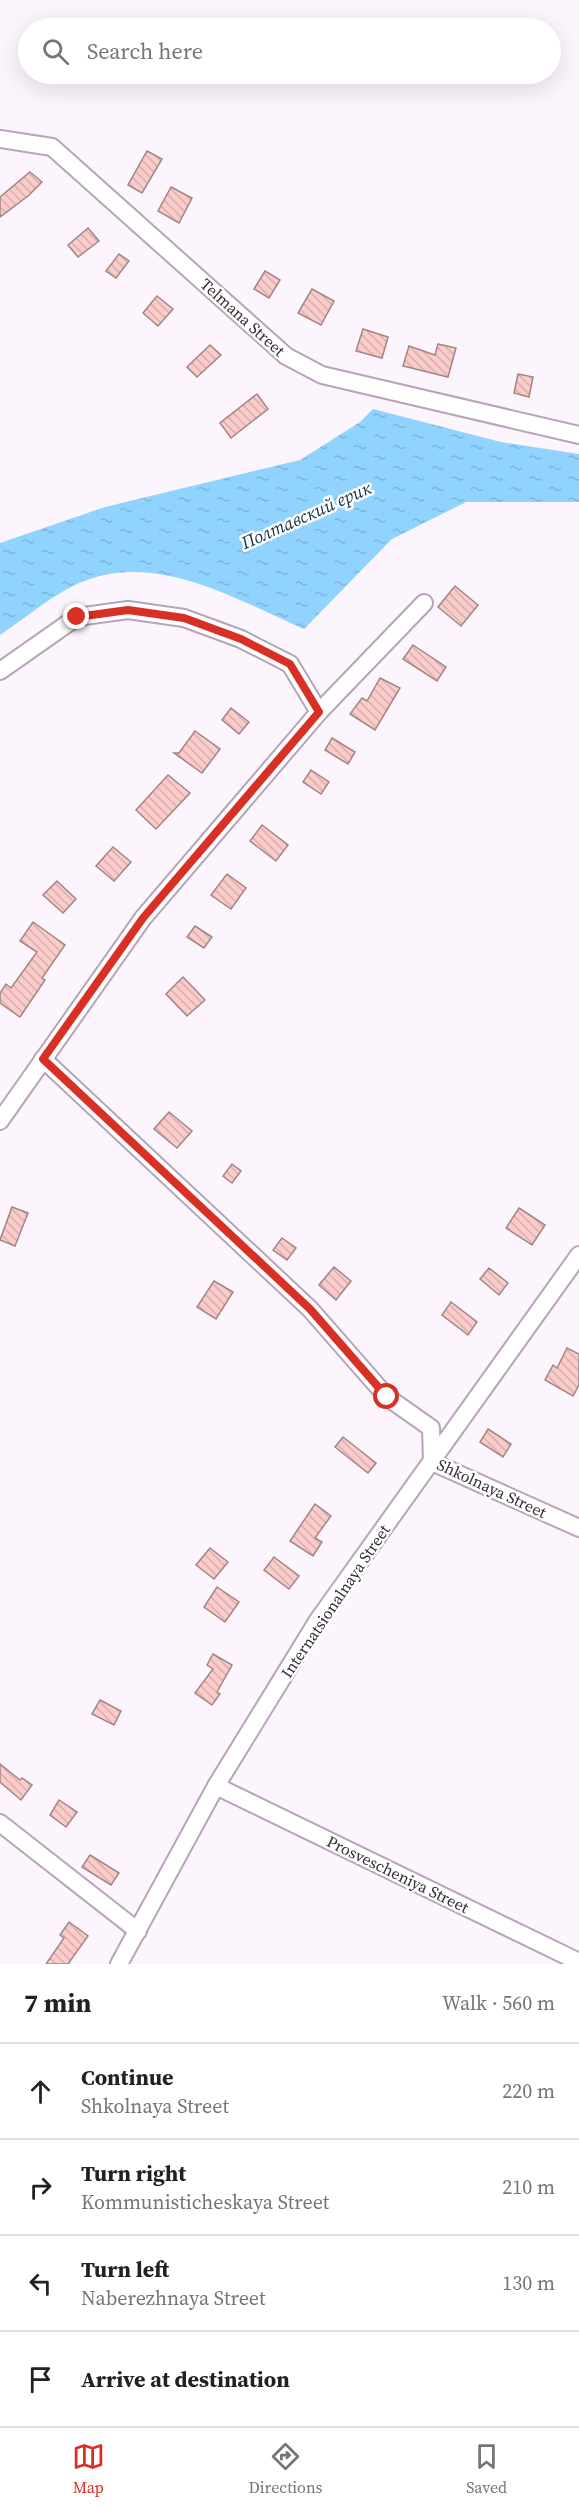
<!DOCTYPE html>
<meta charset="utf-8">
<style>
:root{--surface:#fff;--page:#f2f2f2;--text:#202124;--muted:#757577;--line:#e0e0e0;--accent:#d93025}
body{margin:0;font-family:"Source Serif 4",serif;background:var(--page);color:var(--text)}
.stop{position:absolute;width:18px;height:18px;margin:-14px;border:4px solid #d93025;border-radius:50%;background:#fff}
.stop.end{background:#d93025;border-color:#fff;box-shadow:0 2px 6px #0008}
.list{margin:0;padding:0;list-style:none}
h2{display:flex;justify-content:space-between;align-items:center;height:78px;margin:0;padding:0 24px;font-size:26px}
h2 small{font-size:20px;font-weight:400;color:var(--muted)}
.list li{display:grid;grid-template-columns:39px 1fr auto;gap:18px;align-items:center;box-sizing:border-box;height:96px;padding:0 24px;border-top:2px solid var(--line)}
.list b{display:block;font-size:22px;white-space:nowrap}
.list p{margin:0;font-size:20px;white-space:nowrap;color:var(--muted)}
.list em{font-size:20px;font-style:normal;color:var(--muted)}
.icon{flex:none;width:33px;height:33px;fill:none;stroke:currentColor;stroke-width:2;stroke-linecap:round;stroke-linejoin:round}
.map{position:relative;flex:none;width:579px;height:1964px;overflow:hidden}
.search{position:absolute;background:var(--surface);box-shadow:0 6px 24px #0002;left:18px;right:18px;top:18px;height:66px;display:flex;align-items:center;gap:15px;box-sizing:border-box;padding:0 21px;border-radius:33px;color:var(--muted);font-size:22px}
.sheet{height:462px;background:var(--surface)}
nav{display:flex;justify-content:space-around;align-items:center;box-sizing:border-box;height:84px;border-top:2px solid var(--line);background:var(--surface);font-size:16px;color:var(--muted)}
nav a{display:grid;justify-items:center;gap:3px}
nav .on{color:var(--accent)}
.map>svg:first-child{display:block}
.water{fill:url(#water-ripples)}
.building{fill:url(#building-back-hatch);stroke:#a18685;stroke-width:1.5}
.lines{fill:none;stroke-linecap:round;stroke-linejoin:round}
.street-casing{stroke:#b7a5b7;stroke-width:20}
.street{stroke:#fff;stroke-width:16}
.route{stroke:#d93025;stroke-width:8}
.labels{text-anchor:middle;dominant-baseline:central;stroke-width:5;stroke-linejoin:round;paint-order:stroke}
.street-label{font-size:16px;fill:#352e35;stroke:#fff}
.water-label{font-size:18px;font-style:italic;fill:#123042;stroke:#fff}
</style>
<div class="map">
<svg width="579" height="1964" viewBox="0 0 579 1964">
<defs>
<pattern id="water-ripples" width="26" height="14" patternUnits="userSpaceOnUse" patternTransform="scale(1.5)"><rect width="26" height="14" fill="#90d3fe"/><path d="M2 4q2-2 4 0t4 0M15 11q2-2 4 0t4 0" fill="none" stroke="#7db5da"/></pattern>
<pattern id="building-back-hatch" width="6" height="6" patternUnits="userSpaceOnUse" patternTransform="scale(1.5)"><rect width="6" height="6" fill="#facbc9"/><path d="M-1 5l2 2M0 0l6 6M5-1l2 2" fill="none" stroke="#d7afad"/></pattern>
</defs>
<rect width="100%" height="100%" fill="#fdf5fd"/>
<path class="water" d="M373,409L501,442L579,454V502H466L392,539L304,629C233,598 150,547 73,586C47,599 24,619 0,635V543L105,507L300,460L360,422Z"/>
<g class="building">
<path d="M147,151L162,159L142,193L128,185Z"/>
<path d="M30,172L42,182L28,196L0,217V197Z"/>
<path d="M171,187L192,198L179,223L158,211Z"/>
<path d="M88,228L99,241L78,257L68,245Z"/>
<path d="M119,254L129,261L116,278L106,271Z"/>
<path d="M265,271L280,280L269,298L254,289Z"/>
<path d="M312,289L334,301L321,325L298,313Z"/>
<path d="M157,296L173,309L158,326L143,313Z"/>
<path d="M363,329L388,337L382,358L356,351Z"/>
<path d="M438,344L456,348L448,377L403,366L409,346L435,355Z"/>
<path d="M210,345L221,355L197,377L187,367Z"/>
<path d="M518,374L533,377L529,397L514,393Z"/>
<path d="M257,394L268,409L231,438L220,423Z"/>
<path d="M455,586L478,605L461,626L438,607Z"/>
<path d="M413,645L446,667L437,681L403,659Z"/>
<path d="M380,678L400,688L375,730L350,714L362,698L367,701Z"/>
<path d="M231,708L249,722L239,734L222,720Z"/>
<path d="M195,731L220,749L202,773L174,753H179Z"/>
<path d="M332,738L355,752L348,764L325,750Z"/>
<path d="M311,770L329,782L321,794L303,782Z"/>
<path d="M168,775L190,793L156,829L136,810Z"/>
<path d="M262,825L288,845L276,861L250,841Z"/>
<path d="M113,847L131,862L114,881L96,866Z"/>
<path d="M227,874L246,888L231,909L211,895Z"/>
<path d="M57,881L76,899L63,913L43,895Z"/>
<path d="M33,922L65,945L42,978L45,980L20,1017L0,1003V993L6,984L11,988L37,952L20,941Z"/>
<path d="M195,926L212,937L204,948L187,937Z"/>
<path d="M183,977L205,1000L187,1016L166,994Z"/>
<path d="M169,1112L192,1131L177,1148L154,1129Z"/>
<path d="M232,1164L241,1171L232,1183L223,1176Z"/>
<path d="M12,1207L28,1213L15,1246L0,1240Z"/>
<path d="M519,1208L545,1225L532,1245L506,1228Z"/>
<path d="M282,1238L296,1248L287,1260L273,1250Z"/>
<path d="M334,1267L351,1281L336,1300L319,1285Z"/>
<path d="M489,1268L508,1283L499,1295L480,1279Z"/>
<path d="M214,1281L233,1292L216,1319L197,1307Z"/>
<path d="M451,1302L477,1322L468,1335L442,1315Z"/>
<path d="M567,1348L579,1354V1385L573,1396L545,1380L553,1365L557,1368Z"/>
<path d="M488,1429L511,1444L503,1457L480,1442Z"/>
<path d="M343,1437L376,1463L368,1473L335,1447Z"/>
<path d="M315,1504L331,1516L315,1538L322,1542L313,1556L290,1541Z"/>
<path d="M210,1548L228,1562L214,1579L196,1565Z"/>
<path d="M274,1557L299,1576L289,1589L264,1570Z"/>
<path d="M217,1587L239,1602L225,1622L204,1607Z"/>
<path d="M213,1654L232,1665L217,1692L220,1694L212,1705L195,1693L213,1669L207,1665Z"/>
<path d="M100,1700L121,1711L114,1725L92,1714Z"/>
<path d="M0,1764L20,1780L22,1778L32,1785L21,1800L0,1782Z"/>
<path d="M59,1800L77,1812L66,1827L50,1815Z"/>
<path d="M90,1855L119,1873L111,1885L82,1867Z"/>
<path d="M69,1922L88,1936L68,1964H46L64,1938L60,1935Z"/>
</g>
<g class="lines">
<defs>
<g id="street">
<path d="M0,139L52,147L286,356L322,375L579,435"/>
<path d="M0,671L77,617L128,610L184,618L241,639L290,664L319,712"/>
<path d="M43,1059L310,1309L387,1397L431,1428L432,1462L579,1528"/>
<path d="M0,1121L143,918L319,712L424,603"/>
<path d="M216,1786L579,1962"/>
<path d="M0,1823L138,1931"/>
<path d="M119,1964L216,1786L318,1620L579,1255"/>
</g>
</defs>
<use href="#street" class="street-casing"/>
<use href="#street" class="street"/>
</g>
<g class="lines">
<path class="route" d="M77,617L128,610L184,618L241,639L290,664L319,712L143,918L43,1059L310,1309L387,1397"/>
</g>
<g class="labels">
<g class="street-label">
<text transform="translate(243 317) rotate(42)">Telmana Street</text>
<text transform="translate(492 1488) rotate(25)">Shkolnaya Street</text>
<text transform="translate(335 1601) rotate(-56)">Internatsionalnaya Street</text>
<text transform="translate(398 1874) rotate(26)">Prosvescheniya Street</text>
</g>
<g class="water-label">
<text transform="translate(306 515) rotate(-24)">Полтавский ерик</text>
</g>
</g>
</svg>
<div class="stop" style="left:387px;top:1397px"></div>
<div class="stop end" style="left:77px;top:617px"></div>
<div class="search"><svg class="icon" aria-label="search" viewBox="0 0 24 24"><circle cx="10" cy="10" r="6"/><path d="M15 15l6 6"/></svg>Search here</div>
</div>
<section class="sheet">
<h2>7 min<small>Walk · 560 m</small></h2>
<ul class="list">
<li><svg class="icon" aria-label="ahead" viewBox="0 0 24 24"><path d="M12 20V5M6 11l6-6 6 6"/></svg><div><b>Continue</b><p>Shkolnaya Street</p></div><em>220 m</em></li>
<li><svg class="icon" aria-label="right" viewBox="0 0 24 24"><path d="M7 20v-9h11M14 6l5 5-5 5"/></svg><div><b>Turn right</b><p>Kommunisticheskaya Street</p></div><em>210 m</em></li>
<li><svg class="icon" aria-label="left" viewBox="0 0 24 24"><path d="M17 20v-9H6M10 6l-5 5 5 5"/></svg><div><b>Turn left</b><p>Naberezhnaya Street</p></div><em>130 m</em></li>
<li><svg class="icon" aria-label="arrive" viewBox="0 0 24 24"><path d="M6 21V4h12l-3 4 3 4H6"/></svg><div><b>Arrive at destination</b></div></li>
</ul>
</section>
<nav>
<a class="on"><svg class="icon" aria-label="map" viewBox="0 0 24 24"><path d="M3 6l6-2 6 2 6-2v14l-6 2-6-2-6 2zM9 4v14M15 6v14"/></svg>Map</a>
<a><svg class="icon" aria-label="directions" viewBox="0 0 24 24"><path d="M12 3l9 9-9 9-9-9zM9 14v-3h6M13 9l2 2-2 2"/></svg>Directions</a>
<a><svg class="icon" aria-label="saved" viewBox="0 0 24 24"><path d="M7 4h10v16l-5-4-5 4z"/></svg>Saved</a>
</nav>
